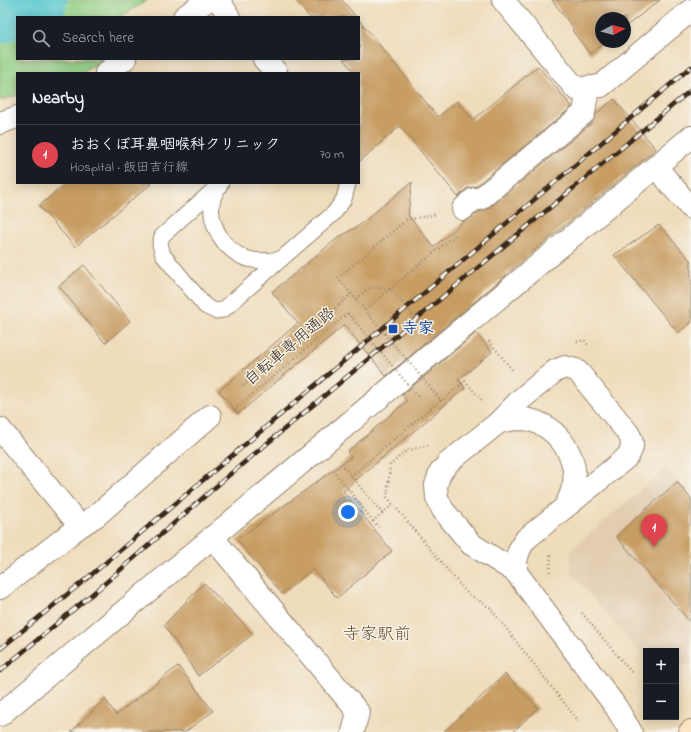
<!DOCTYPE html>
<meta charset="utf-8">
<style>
:root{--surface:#171b24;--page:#20242c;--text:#f1f3f6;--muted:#9ea1a6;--line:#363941;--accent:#b45309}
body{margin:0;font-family:"Indie Flower","Klee One",sans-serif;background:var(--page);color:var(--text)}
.controls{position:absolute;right:12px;bottom:12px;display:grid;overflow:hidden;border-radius:0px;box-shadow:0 2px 10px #0003}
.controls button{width:36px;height:36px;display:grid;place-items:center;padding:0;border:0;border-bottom:1px solid var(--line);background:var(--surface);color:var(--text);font:20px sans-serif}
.compass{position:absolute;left:595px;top:12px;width:36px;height:36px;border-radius:50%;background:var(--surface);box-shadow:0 2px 10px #0003;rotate:83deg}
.you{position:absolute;left:348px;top:512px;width:14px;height:14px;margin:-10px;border:3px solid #fff;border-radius:50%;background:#1a73e8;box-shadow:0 0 0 6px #1a73e833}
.badge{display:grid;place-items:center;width:26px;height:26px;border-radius:50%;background:var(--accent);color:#fff;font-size:13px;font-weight:700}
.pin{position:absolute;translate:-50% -33px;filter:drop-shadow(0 1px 2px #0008)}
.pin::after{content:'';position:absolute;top:21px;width:14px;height:12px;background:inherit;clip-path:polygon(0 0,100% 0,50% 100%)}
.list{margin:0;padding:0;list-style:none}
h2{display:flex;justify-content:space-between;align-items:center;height:52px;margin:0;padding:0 16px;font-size:17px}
h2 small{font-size:13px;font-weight:400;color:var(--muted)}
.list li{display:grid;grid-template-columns:26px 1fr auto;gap:12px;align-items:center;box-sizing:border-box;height:60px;padding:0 16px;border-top:1px solid var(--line)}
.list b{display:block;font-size:15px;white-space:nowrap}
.list p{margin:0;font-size:13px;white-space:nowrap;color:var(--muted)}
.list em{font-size:13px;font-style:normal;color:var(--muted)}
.icon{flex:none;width:22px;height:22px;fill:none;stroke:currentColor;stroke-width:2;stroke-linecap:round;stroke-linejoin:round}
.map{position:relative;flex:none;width:691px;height:732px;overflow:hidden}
.search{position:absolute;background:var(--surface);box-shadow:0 2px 10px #0003;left:16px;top:16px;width:344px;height:44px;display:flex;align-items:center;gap:10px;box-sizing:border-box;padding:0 14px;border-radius:0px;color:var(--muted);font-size:15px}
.panel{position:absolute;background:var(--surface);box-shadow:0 2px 10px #0003;left:16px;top:72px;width:344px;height:112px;border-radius:0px}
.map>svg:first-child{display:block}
.built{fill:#e2cdb1}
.green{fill:#92d085;stroke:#667d52}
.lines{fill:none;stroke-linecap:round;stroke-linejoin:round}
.river{stroke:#5cc9d0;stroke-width:53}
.building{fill:#c79d63}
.service-casing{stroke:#95836c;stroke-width:17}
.pedestrian-casing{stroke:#95836c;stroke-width:24}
.minor-casing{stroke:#95836c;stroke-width:24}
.tertiary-casing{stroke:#95836c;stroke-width:24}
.secondary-casing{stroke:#95836c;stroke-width:24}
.path{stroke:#95836c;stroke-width:2.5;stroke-dasharray:1 3;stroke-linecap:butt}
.service{stroke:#fff;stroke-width:15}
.pedestrian{stroke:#fff;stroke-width:22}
.minor{stroke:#fff;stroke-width:22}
.tertiary{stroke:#fff;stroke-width:22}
.secondary{stroke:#fbe6c4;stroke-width:22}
.rail-casing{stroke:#3b2a1e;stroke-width:4.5}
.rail{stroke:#f7f3e8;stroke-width:3;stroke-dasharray:9;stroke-linecap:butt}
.path-bridge{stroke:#95836c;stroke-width:2.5;stroke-dasharray:1 3;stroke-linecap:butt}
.transit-dot{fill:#1a4fb4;stroke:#f7f3e8;stroke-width:1.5}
.labels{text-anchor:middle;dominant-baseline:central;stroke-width:3;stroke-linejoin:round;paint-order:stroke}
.transit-label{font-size:16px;font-weight:bold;fill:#164399;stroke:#f7f3e8;text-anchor:start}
.street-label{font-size:16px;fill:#3b2a1e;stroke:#f7f3e8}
.neighbourhood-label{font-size:17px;fill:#6c5236;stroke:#f7f3e8}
</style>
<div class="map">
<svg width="691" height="732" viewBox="0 0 691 732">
<rect width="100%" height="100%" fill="#f7f3e8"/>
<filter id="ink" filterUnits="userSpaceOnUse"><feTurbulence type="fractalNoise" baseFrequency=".025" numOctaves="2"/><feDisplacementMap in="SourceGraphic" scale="8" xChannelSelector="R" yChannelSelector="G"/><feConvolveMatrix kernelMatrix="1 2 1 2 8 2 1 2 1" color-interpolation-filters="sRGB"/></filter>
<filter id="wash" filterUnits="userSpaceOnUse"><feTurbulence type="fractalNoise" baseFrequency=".012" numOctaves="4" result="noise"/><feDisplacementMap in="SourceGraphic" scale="16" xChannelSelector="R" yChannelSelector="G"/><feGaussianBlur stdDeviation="0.9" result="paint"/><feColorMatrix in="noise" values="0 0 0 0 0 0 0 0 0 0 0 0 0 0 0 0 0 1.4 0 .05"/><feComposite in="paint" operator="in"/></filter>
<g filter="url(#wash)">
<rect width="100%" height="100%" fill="#efdcbb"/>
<path class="built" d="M667,467L691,495V665L676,664V651H646V660L570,571L571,550Z"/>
<path class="green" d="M0,0H148L121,16V17H17V59H102L83,73H17V95L0,101Z"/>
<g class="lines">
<path class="river" d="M0,17L41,0"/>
</g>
<g id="blocks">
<g class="building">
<path d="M295,0H342L356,17H309Z"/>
<path d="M552,0H660L625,27V18H601V42H606L590,54L572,30L574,29Z"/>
<path d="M359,20L438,117L457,101L473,120L538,66L572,107L476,186L466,189L458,197L400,126L359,162V73H355L343,59H359Z"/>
<path d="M614,99L656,149L506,274L505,276L386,376L344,325L238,414L219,391L298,323L272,292L339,237L357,227L412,182L408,215L434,247L464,221L471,218L479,212L488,209L592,123L596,114Z"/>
<path d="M66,183H152L75,247L39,206Z"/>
<path d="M659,225L691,261V323L678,333L614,255Z"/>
<path d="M84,265L130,321L105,343L59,286Z"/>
<path d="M476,333L492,352L458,380L465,388L343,491L392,551L337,598L313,569L282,594L237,540L351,457L347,452L407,401L402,395Z"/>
<path d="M677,482L691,499V623L616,536Z"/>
<path d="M204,583L253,634L198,676L164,625Z"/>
<path d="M178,666L213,711L185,732H71L105,699L116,715Z"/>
<path d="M505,674L538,708L513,732H444Z"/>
</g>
</g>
</g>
<g filter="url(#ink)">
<use href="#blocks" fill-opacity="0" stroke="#95836c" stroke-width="1"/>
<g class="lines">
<defs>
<g id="service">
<path d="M221,183L162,236L160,244L163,255L205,306L215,311L223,310L334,213L344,199L348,183"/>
<path d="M219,187C201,211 219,248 245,258C256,262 270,261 281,259"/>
</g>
<g id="pedestrian">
<path d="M463,209L474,199H480L584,113L588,87"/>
<path d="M80,526L96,516L210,416"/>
</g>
<g id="minor">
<path d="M503,0L576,89L601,86L691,10"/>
<path d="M184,17L208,0"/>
<path d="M106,73L125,59"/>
<path d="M0,123L17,117"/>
<path d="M656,167L691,208"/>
<path d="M565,367L576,370L580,374L628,433C634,442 633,450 626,458L526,539C518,549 515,559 516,572L471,544L443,510L437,498L436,485L440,473L448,463L499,422L520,400L555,371Z"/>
<path d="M499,422C507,420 515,419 524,419C554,423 578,453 574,484C572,492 569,500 565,507"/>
<path d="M0,429L80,526L0,588"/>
<path d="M212,537L358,712L353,732"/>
<path d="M0,715L691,137"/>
</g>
<g id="tertiary">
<path d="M219,0L229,17"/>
<path d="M264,59L276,72"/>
<path d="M516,572L616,707L631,732"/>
</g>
<path id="secondary" d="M690,732L691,731"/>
</defs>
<use href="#service" class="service-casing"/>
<use href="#pedestrian" class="pedestrian-casing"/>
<use href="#minor" class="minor-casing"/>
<use href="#tertiary" class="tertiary-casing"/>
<use href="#secondary" class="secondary-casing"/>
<g class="path">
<path d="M406,220L437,214"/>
<path d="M351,294L338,278L403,223"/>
<path d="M356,299L370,287L380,288"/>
<path d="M365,310L456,234"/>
<path d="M489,341L513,371"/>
<path d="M577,342L584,340L589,346"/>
<path d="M243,386L339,305"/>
<path d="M441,400V401L465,381L483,402"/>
<path d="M234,410L348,313"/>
<path d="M428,445L406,451L390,465L387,497L466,592L490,608L579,722"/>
<path d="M333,470L373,521L382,513L342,465"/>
<path d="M351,476L424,414"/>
<path d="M382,513L393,505"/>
<path d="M373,521L379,527"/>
<path d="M550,572L551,553"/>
<path d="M582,613L632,673"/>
</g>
<use href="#service" class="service"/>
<use href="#pedestrian" class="pedestrian"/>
<use href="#minor" class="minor"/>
<use href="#tertiary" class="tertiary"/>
<use href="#secondary" class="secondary"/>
<defs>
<g id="rail">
<path d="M0,649L91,575L691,67"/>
<path d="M0,671L103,585L228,476L691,90"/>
</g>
</defs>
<use href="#rail" class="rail-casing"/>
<use href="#rail" class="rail"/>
<g class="path-bridge">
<path d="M380,288L391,289L430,336"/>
<path d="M339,305L351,294L441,400L424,414"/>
<path d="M348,313L420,399"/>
</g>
</g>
</g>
<rect class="transit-dot" x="388" y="324" width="10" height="10" rx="2"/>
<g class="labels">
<g class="transit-label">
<text x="402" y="329">寺家</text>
</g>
<g class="street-label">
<text transform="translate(290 347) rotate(-40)">自転車専用通路</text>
</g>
<g class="neighbourhood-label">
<text x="377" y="634">寺家駅前</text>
</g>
</g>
</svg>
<div class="controls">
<button>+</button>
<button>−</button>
</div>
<svg class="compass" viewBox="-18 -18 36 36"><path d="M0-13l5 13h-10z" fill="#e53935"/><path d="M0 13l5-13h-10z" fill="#9ea1a6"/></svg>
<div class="you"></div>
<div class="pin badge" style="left:654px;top:547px;background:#e0444e">1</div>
<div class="search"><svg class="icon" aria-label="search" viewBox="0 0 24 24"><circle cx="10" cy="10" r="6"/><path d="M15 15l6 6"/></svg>Search here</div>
<section class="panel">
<h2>Nearby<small></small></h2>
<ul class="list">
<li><span class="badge" style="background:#e0444e">1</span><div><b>おおくぼ耳鼻咽喉科クリニック</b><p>Hospital · 飯田吉行線</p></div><em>70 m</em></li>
</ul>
</section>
</div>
